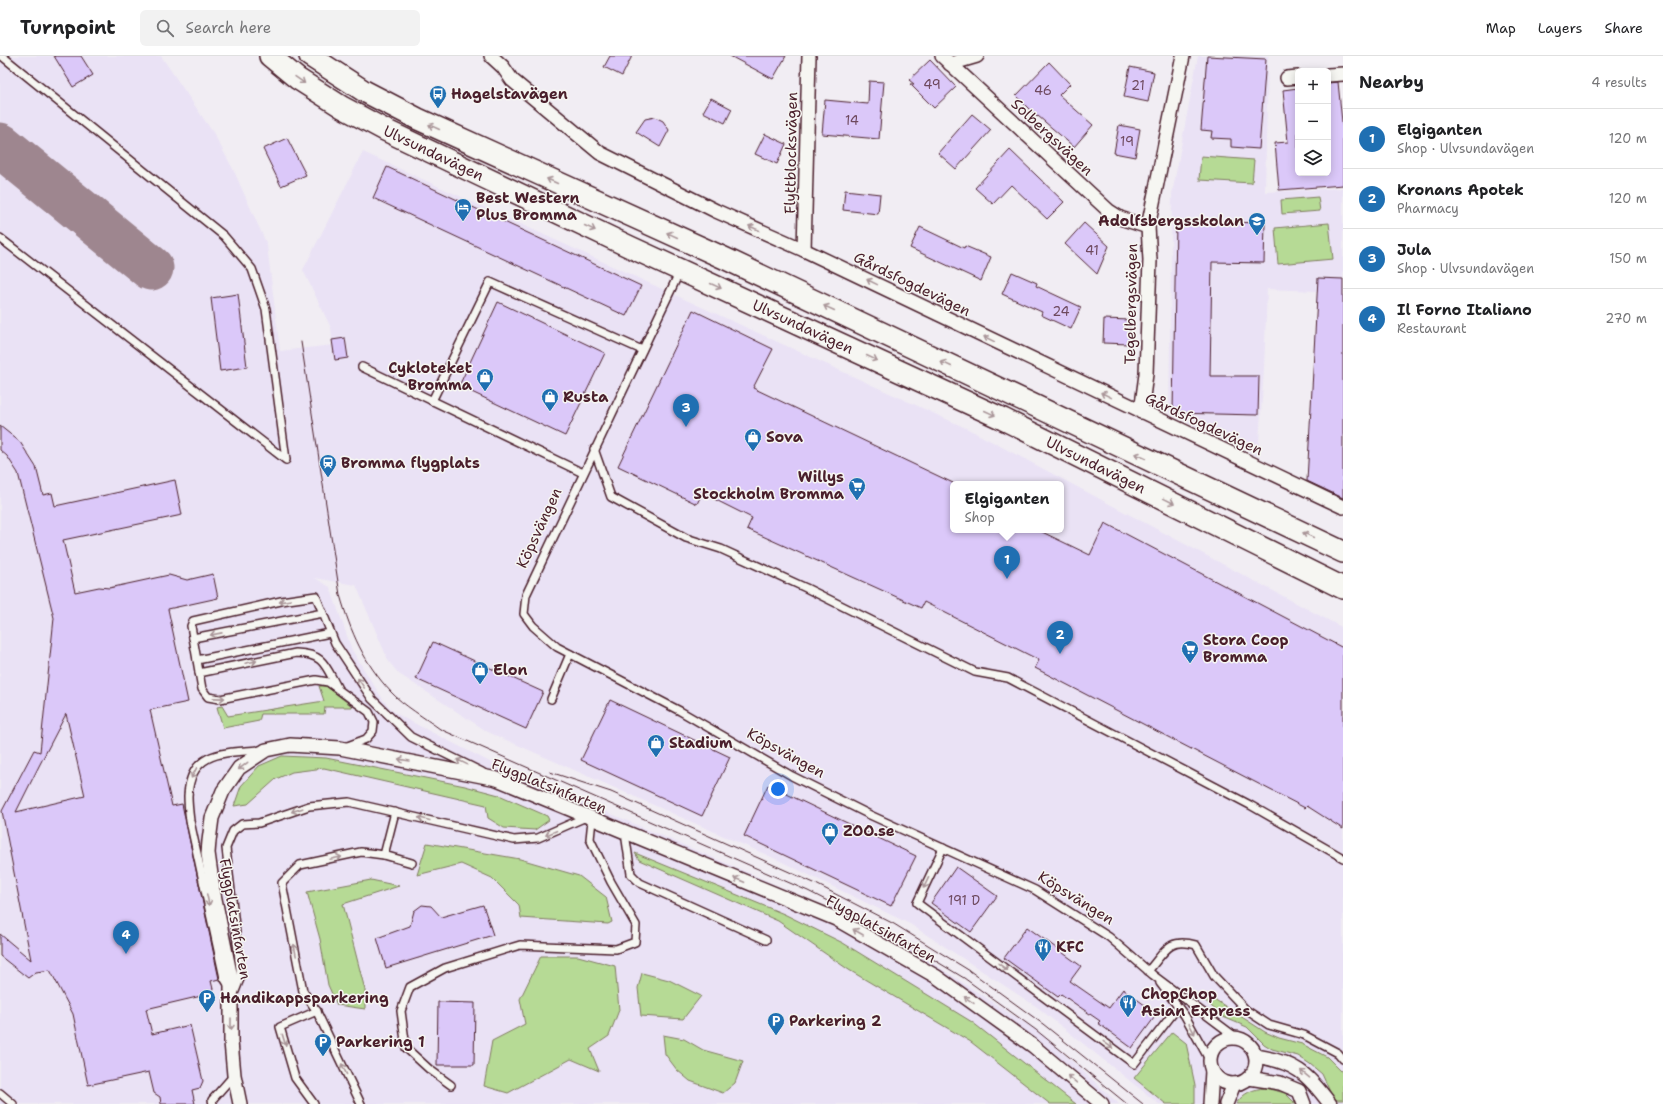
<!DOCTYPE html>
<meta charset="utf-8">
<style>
:root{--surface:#fff;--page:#f2f2f2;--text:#202124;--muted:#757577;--line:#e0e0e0;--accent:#1f6fb2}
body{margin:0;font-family:"Shantell Sans",sans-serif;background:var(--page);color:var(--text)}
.controls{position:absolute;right:12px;top:12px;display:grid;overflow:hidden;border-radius:6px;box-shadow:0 2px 10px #0003}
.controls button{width:36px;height:36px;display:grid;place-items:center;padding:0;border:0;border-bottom:1px solid var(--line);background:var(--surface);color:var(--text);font:20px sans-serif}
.you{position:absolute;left:778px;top:733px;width:14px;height:14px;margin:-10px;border:3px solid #fff;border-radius:50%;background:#1a73e8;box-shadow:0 0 0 6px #1a73e833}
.badge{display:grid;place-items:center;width:26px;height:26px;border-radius:50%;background:var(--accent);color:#fff;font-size:13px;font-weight:700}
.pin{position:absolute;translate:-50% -33px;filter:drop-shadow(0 1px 2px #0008)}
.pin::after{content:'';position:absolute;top:21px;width:14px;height:12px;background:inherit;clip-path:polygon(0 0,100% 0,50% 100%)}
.popup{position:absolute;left:950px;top:425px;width:114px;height:52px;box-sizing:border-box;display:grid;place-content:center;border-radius:6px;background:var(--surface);filter:drop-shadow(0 1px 3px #0005);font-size:13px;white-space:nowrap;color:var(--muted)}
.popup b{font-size:15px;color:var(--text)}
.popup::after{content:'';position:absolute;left:50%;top:100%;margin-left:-8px;border:8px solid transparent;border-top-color:var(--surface)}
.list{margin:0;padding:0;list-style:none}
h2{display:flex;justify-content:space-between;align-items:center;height:52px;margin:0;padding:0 16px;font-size:17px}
h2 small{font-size:13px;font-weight:400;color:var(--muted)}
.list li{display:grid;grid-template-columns:26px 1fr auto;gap:12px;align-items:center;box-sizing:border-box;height:60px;padding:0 16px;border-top:1px solid var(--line)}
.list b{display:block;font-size:15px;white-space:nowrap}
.list p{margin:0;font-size:13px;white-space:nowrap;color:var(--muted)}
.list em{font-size:13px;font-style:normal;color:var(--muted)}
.icon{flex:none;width:22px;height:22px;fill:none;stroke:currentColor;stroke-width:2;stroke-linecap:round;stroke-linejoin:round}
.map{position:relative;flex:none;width:1343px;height:1048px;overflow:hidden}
header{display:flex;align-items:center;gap:24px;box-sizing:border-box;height:56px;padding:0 20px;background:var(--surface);border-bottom:1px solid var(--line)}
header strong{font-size:19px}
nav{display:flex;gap:22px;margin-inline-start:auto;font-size:14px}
.search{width:280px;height:36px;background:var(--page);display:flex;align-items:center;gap:10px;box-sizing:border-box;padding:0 14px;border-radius:6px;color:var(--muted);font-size:15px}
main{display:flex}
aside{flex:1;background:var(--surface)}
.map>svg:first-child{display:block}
.built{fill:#eae2f5;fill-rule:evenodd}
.green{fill:#b6da95;stroke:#807c60}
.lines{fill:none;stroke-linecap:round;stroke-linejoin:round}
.taxiway{stroke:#9e868f;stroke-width:45}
.building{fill:#dbc8f9;stroke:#4a1f2b;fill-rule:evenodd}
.lane-casing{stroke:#4a1f2b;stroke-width:10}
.street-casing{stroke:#4a1f2b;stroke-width:16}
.primary-casing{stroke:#4a1f2b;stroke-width:24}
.lane{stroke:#f6f6f2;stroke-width:7}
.street{stroke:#f6f6f2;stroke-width:13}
.primary{stroke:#f6f6f2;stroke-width:21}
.tram{stroke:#4a1f2b;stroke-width:1}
.oneway{stroke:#a99598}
.labels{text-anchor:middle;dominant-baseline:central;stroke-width:3;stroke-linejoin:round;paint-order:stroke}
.number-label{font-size:13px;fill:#6e495e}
.poi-label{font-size:15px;font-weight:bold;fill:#4a1f2b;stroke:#f6f6f2;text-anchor:start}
.street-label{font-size:15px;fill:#4a1f2b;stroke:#f6f6f2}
</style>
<header>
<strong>Turnpoint</strong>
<div class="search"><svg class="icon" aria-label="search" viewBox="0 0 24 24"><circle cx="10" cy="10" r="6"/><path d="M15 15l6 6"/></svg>Search here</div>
<nav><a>Map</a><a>Layers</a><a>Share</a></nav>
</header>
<main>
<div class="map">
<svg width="1343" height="1048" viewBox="0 0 1343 1048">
<rect width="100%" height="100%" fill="#f1edf3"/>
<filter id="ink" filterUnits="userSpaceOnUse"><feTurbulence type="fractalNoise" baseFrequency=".025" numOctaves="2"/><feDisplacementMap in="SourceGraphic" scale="8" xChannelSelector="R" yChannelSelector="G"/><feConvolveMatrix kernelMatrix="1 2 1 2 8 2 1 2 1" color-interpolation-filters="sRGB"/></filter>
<g filter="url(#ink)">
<g class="built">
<path d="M0,0H161L214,78L233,113L267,189L280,295L333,289L331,272L303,214L363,96L968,373L1343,572V1048H1159L1037,951L910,868L776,803L488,676L399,618L389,606L356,529L315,522L330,531L352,594L368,620L384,645L393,655L404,662L490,706L749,817L894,882L1042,978L1119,1048H0ZM953,428H1061V474H953Z"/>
<path d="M1198,0H1268L1265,136L1343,132V444L1307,425L1317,235L1267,233L1264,313L1258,400L1169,357L1172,138Z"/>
</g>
<g class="green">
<path d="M1201,100L1254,104L1252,127L1199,124Z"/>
<path d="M1318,141L1320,155L1282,158L1281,144Z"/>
<path d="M1329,167L1333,203L1278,208L1275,172Z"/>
<path d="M319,630H326L353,651H325L324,658H261L259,665L223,672L217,651L222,650L228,660L324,645Z"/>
<path d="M282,700L326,702L465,730L499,739L547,760L549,764L535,774L504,772L488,762L486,749L324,712L292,716L276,723L248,748L234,750L241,730L259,710Z"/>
<path d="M427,787L520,803L579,820L606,841L612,866L608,868L521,862L519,849L492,822L461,808L417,819Z"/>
<path d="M635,797L784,858L843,887L972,966L1076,1048H1050L971,986L849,914L778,865L639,804Z"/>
<path d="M371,824L399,830L343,848L365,934V953L337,949L328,929L320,883L307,836Z"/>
<path d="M541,900H578L615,910L619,954L609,980L590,993L599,1015L571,1003L508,1037L484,1030L492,985L525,968L520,943Z"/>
<path d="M642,917L669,924L701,940L683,963L641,960L638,932Z"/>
<path d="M1199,939L1211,941L1265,976L1279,982L1302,988L1327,1001L1343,1017V1044H1336L1331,1038L1322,1018L1310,1008L1298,1000L1272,993L1264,988L1247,971L1223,961Z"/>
<path d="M1172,976L1186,987L1195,1029V1048H1166L1134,1022Z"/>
<path d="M663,979L684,983L703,994L743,1005L735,1027L723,1037L690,1025L677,1014L665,998Z"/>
<path d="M1265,1032L1285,1037L1296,1048H1236C1243,1037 1253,1033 1265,1032Z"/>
</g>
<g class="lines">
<path class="taxiway" d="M0,89L151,212"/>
</g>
<g class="building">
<path d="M54,0H81L93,19L73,31Z"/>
<path d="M610,0H632L622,20L604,11Z"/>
<path d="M730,0H786L773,23Z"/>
<path d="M1207,0L1266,3L1259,93L1231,91V83L1211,82L1212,75L1201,74Z"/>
<path d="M930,4L956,31L934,52L910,28H914L909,24Z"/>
<path d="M1049,6L1070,28L1059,39L1093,69L1074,91L1038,60L1037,61L1016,40Z"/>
<path d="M1130,11L1154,16L1148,46L1124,41Z"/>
<path d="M869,25L884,26L879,83L822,78L825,44L868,48Z"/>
<path d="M1338,26L1343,76V129L1279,134L1275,87L1288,86L1283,34L1298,32V117H1328V27Z"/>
<path d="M711,42L732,53L725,67L703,56Z"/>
<path d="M972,58L991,74L956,113L938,97Z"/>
<path d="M655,61L663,65L669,74L660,91L636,76L645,63Z"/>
<path d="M1119,69L1140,73L1135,101L1114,97Z"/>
<path d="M765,78L786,88L777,108L755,98Z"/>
<path d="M287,82L306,119L281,130L263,93Z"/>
<path d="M1010,94L1064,146L1047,163L1011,129L993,148L975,132Z"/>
<path d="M387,111L641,230L626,260L373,142Z"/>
<path d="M845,134L880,138L878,158L843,154Z"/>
<path d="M1176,165L1265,167L1264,207L1212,206L1210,320H1259L1258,359L1173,357Z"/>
<path d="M1084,167L1109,190L1097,218L1065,188Z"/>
<path d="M920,171L964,192L965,190L991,201L981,225L910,192Z"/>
<path d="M1012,216L1037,227L1036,230L1081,251L1071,273L1041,259L1042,256L1002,238Z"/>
<path d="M1318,222L1343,223V442L1307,425Z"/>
<path d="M238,238L247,311L220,315L211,242Z"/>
<path d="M498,246L605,297L565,380L459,330Z"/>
<path d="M693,254L773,293L753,332L953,427V474H1038L1090,499L1105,467L1343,592V773L1307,750L1305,752L1035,612L1039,604L924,546L921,552L747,473L752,462L702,437L697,448L618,410Z"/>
<path d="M1104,263L1130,264L1129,288L1103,287Z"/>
<path d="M345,282L348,302L335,304L332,284Z"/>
<path d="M0,370L20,386L36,411L43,439L52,437L55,450L175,424L182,459L63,484L75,536L99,531L109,532L169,519L187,524L213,518L218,542L168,553L188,646L150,654L172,750L182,748L219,923L211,925L214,937L146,953L152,978L190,969L203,1025L200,1032L192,1034L195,1048H161L160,1041L154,1037L149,1016L88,1029L73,958L50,914L36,916L28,922L0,900V878L31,904L2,755L34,694L40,696L54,562L18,417L7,400L0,394ZM66,658L85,740L16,756L39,710Z"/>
<path d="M433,586L543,636L526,673L416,623Z"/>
<path d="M610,644L730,701L702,760L581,704Z"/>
<path d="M768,729L916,800L891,850L744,780Z"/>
<path d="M956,811L997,840L971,876L931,847Z"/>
<path d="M422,849L431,850L441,861L483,849L493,879L386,912L377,882L410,870L414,855Z"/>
<path d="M1027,871L1081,910L1070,925L1109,952L1123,933L1157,958L1132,992L1098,967L1100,965L1061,938L1058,941L1004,902Z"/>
<path d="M438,946L475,947L474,1009H437Z"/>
</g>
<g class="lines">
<defs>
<g id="lane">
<path d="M0,182L286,404L266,253L252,213L224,180L2,0"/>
<path d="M680,215L526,539L524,558L533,570L557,591L680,655L792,720L870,759L1035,834L1109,881L1153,919L1237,982"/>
<path d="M362,311L583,417"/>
<path d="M432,345L490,226L642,294"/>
<path d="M594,393L611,441L686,482L721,493L806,532L975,616L1008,622L1250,749L1343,802"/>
<path d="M193,582L323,557"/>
<path d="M197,604L330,577"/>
<path d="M199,617L296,597C324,598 325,609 337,631"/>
<path d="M551,643L570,598"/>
<path d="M345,691L366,683L373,675L374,666L369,656L328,626L316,624L220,643L208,641L202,633L191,570L193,565L281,545L316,540L335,587L372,643L411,681L482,716"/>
<path d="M625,777L631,818L640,827L766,884"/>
<path d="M943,792L917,847L1134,1008L1178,951"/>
<path d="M384,799L412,807"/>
<path d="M1148,915C1165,896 1168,881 1196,889L1214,920L1246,954L1269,969L1304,979L1338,997L1343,1003"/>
<path d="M1160,927L1185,960L1210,1005"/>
<path d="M229,930L224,922L190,765C189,757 188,749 188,740C190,693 226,697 262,694"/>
<path d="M234,938L240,923V912L226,792L233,775L242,768L259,767L309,750L349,746L514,784L538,782L586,761"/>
<path d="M451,1029L429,1013L406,992L401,955L410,931L445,912L520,889L616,893L635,886L636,869L611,826L590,783L592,764"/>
<path d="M0,1037L13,1048"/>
<path d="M213,1048L212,1044L234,1019"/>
<path d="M314,1048L295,1022L280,971L317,955"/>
<path d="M361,1048L316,954L303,935L282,827L300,809L361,796L384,799L395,756"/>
</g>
<g id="street">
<path d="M491,0L503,11L512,24L600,97L716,155L804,194L1343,451"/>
<path d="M942,0L1109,155L1120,162L1148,171"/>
<path d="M950,8L977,0"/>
<path d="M1328,19L1343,18"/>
<path d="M1287,22L1298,21"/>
<path d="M804,194L809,0"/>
<path d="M1141,356L1146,318L1150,204L1148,171L1183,0"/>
<circle cx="1233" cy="1005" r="23"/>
<path d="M1256,1000C1295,1006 1307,1017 1330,1048"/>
<path d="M1249,1022L1280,1027L1299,1035L1304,1048"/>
<path d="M240,1048L234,1019L231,986V922L213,833L208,797L209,785L212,762L223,735L239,712L266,694L290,689L340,692L497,723L836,863L937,921L1033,990L1102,1048"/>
<path d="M1210,1048L1212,1015"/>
<path d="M1226,1048L1234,1028"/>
</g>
<g id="primary">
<path id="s1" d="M270,0L298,23L342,51L385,74L628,190L1003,363L1343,532"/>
<path d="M310,0L364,35L418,63L724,202L1343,496"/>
</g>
</defs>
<use href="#lane" class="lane-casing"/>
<use href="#street" class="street-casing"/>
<use href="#primary" class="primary-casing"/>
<use href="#lane" class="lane"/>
<use href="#street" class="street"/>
<use href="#primary" class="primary"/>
<g class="tram">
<path d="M301,286L340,539C351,577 364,607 391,636C403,649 425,662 440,673L808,835L888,876L964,922L1036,974L1127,1048"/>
<path d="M550,716L611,736L814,827L894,868L970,915L1043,968L1143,1048"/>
</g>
</g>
<defs><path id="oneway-shaft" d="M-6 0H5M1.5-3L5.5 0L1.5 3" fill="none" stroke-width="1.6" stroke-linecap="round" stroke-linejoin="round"/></defs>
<g class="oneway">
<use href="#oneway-shaft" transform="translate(300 24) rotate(35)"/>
<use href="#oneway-shaft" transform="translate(434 71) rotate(-155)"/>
<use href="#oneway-shaft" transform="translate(552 125) rotate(-156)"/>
<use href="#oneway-shaft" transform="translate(590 172) rotate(25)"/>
<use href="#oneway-shaft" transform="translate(754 172) rotate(-156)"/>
<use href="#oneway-shaft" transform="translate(672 179) rotate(-155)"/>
<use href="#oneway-shaft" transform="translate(872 226) rotate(-154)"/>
<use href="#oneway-shaft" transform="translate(716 230) rotate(25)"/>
<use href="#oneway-shaft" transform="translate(829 252) rotate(-155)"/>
<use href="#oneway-shaft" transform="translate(989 283) rotate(-154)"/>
<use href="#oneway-shaft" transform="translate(872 302) rotate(25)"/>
<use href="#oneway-shaft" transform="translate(946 308) rotate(-155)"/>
<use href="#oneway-shaft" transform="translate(1106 339) rotate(-154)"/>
<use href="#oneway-shaft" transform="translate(990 357) rotate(25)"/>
<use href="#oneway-shaft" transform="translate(1140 400) rotate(-155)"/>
<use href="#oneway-shaft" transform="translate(1169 445) rotate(26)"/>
<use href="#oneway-shaft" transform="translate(1308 479) rotate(-155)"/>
<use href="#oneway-shaft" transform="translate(285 545) rotate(170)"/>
<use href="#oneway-shaft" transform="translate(216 578) rotate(169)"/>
<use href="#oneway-shaft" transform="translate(251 606) rotate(-12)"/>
<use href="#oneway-shaft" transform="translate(361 627) rotate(-124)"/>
<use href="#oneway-shaft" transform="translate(219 642) rotate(1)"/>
<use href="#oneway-shaft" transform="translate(404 704) rotate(-170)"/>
<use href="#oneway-shaft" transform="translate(462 706) rotate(-154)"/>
<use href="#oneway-shaft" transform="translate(243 710) rotate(142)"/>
<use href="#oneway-shaft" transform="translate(194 717) rotate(117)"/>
<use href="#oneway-shaft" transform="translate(297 754) rotate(162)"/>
<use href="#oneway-shaft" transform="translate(424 763) rotate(-166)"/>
<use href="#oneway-shaft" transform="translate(551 777) rotate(157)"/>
<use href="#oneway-shaft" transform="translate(336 802) rotate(-12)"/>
<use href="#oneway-shaft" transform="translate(739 824) rotate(-157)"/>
<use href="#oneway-shaft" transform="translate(926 827) rotate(115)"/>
<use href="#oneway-shaft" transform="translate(208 844) rotate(78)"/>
<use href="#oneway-shaft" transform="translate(858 876) rotate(-150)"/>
<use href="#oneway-shaft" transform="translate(295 894) rotate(-101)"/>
<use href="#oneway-shaft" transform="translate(1003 911) rotate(36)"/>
<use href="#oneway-shaft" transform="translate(969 944) rotate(-145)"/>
<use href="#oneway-shaft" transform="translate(231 968) rotate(90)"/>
<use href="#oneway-shaft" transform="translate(1192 973) rotate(62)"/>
<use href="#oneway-shaft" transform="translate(284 984) rotate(73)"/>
<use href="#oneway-shaft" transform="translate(1108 989) rotate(36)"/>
<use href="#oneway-shaft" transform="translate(344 1013) rotate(-115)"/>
<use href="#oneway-shaft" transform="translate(1305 1018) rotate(-140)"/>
<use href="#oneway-shaft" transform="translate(1072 1023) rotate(-140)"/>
</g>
</g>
<defs>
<symbol id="bus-pin" viewBox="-11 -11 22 30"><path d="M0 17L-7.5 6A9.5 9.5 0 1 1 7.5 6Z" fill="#1f6fb2" stroke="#f6f6f2"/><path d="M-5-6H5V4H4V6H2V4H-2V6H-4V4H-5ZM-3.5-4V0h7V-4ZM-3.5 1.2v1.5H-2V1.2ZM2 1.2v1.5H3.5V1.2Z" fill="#fff"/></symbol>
<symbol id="hotel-pin" viewBox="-11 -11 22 30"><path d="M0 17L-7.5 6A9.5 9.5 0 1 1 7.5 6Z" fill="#1f6fb2" stroke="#f6f6f2"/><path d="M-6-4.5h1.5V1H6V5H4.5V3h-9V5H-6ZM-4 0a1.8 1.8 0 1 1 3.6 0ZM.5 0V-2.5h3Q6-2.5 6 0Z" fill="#fff"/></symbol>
<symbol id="school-pin" viewBox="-11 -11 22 30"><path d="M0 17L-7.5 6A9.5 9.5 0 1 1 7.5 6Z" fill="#1f6fb2" stroke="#f6f6f2"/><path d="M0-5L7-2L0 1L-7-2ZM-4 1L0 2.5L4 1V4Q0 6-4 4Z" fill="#fff"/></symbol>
<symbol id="shop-pin" viewBox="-11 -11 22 30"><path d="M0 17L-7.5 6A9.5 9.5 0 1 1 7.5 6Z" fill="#1f6fb2" stroke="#f6f6f2"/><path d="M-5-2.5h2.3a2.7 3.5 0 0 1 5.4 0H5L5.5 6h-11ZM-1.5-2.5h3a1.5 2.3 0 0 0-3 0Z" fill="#fff"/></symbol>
<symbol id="station-pin" viewBox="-11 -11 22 30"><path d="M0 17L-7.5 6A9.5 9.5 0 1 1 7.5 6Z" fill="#1f6fb2" stroke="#f6f6f2"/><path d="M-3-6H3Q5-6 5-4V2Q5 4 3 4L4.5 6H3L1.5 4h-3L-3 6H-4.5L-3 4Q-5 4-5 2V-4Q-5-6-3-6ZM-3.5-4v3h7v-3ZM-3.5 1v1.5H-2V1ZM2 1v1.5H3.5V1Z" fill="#fff"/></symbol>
<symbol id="supermarket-pin" viewBox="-11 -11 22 30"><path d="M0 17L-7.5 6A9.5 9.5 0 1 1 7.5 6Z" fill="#1f6fb2" stroke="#f6f6f2"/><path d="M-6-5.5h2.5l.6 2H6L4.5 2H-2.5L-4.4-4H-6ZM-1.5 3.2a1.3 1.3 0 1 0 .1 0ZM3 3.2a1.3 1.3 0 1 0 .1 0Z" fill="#fff"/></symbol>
<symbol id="restaurant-pin" viewBox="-11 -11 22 30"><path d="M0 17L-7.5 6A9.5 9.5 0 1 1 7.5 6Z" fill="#1f6fb2" stroke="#f6f6f2"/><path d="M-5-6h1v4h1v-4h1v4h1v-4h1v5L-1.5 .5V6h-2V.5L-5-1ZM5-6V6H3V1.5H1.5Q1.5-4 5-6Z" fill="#fff"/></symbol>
<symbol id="parking-pin" viewBox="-11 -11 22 30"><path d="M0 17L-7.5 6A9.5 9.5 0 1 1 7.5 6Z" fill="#1f6fb2" stroke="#f6f6f2"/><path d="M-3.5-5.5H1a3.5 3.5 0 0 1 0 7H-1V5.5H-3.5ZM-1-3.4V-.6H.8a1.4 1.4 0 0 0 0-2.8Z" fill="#fff"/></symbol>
</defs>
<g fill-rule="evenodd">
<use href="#bus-pin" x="428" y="28" width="20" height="27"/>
<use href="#hotel-pin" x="453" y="141" width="20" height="27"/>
<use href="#school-pin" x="1247" y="155" width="20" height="27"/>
<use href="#shop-pin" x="475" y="311" width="20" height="27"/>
<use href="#shop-pin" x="540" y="331" width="20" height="27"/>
<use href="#shop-pin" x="743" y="371" width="20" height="27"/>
<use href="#station-pin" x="318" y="397" width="20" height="27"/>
<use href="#supermarket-pin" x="847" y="420" width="20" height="27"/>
<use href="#supermarket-pin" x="1180" y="583" width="20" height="27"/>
<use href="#shop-pin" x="470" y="604" width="20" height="27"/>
<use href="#shop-pin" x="646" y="677" width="20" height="27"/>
<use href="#shop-pin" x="820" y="765" width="20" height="27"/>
<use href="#restaurant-pin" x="1033" y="881" width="20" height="27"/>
<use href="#parking-pin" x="197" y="932" width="20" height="27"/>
<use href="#restaurant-pin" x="1118" y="937" width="20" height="27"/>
<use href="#parking-pin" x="766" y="955" width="20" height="27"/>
<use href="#parking-pin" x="313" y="976" width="20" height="27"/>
</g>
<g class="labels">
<g class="number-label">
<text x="932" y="28">49</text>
<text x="1138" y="29">21</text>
<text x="1043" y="34">46</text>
<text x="852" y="64">14</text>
<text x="1127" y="85">19</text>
<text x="1092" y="194">41</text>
<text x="1061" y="255">24</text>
<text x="964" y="844">191 D</text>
</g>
<g class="poi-label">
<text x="451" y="38">Hagelstavägen</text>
<text x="476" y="142">Best Western<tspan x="476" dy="17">Plus Bromma</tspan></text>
<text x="1244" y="165" text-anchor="end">Adolfsbergsskolan</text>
<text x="472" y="312" text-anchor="end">Cykloteket<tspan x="472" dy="17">Bromma</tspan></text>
<text x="563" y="341">Rusta</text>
<text x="766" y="381">Sova</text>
<text x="341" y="407">Bromma flygplats</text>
<text x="844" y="421" text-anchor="end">Willys<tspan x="844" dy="17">Stockholm Bromma</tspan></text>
<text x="1203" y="584">Stora Coop<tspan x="1203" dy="17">Bromma</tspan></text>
<text x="493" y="614">Elon</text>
<text x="669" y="687">Stadium</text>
<text x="843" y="775">ZOO.se</text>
<text x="1056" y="891">KFC</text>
<text x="1141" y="938">ChopChop<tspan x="1141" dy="17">Asian Express</tspan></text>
<text x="220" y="942">Handikappsparkering</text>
<text x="789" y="965">Parkering 2</text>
<text x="336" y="986">Parkering 1</text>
</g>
<g class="street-label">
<text transform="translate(1052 81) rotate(43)">Solbergsvägen</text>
<text transform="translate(791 97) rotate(-89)">Flyttblocksvägen</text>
<text stroke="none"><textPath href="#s1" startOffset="191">Ulvsundavägen</textPath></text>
<text transform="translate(912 228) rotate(26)">Gårdsfogdevägen</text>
<text transform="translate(1131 248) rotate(-89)">Tegelbergsvägen</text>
<text stroke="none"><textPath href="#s1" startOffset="599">Ulvsundavägen</textPath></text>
<text transform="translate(1204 368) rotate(25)">Gårdsfogdevägen</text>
<text stroke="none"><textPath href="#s1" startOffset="923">Ulvsundavägen</textPath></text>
<text transform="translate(539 472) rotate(-65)">Köpsvängen</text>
<text transform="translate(786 697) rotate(29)">Köpsvängen</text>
<text transform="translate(549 730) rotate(22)">Flygplatsinfarten</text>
<text transform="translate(1076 842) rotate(32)">Köpsvängen</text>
<text transform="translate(235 863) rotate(80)">Flygplatsinfarten</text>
<text transform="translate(881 873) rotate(29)">Flygplatsinfarten</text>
</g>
</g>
</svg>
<div class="controls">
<button>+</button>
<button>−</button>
<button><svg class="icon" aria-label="layers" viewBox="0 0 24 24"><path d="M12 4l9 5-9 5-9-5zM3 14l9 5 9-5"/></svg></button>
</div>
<div class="you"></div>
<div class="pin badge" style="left:1007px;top:523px">1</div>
<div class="popup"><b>Elgiganten</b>Shop</div>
<div class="pin badge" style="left:1060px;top:598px">2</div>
<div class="pin badge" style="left:686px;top:371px">3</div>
<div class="pin badge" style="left:126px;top:898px">4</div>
</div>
<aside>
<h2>Nearby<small>4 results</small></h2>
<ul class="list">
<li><span class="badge">1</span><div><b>Elgiganten</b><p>Shop · Ulvsundavägen</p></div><em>120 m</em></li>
<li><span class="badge">2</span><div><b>Kronans Apotek</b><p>Pharmacy</p></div><em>120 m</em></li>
<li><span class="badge">3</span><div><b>Jula</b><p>Shop · Ulvsundavägen</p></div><em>150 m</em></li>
<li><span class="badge">4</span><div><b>Il Forno Italiano</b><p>Restaurant</p></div><em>270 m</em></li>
</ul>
</aside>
</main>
